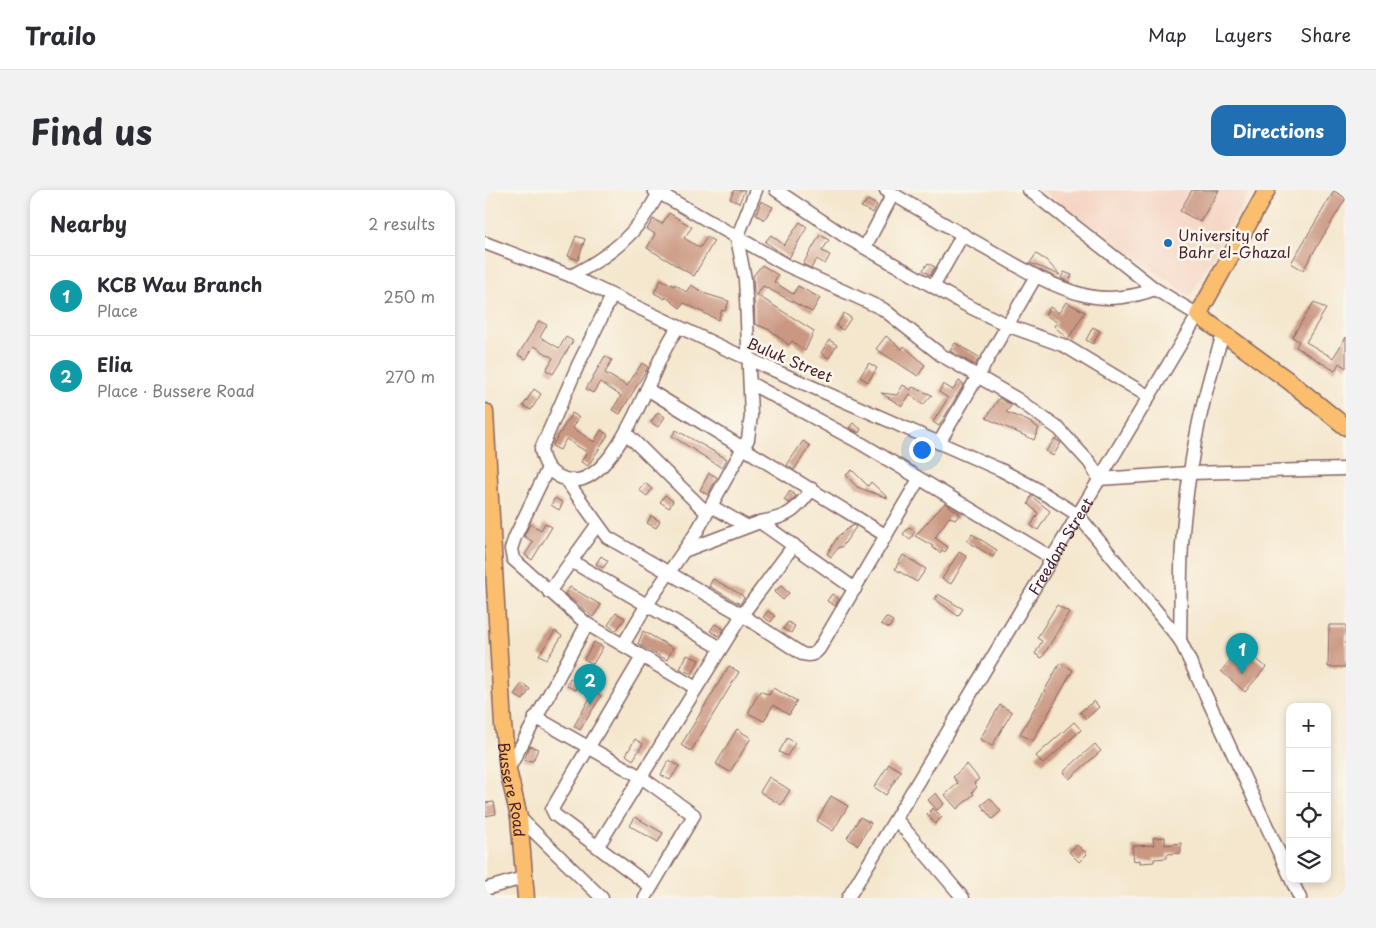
<!DOCTYPE html>
<meta charset="utf-8">
<style>
:root{--surface:#fff;--page:#f2f2f3;--text:#2b2b33;--muted:#7c7c81;--line:#e1e1e2;--accent:#1f6fb2}
body{margin:0;font-family:"Playpen Sans",sans-serif;background:var(--page);color:var(--text)}
.controls{position:absolute;right:15px;bottom:15px;display:grid;overflow:hidden;border-radius:10px;box-shadow:0 2px 8px #0003}
.controls button{width:45px;height:45px;display:grid;place-items:center;padding:0;border:0;border-bottom:1px solid var(--line);background:var(--surface);color:var(--text);font:25px sans-serif}
.you{position:absolute;left:436px;top:259px;width:18px;height:18px;margin:-12px;border:4px solid #fff;border-radius:50%;background:#1a73e8;box-shadow:0 0 0 8px #1a73e833}
.badge{display:grid;place-items:center;width:32px;height:32px;border-radius:50%;background:var(--accent);color:#fff;font-size:16px;font-weight:700}
.pin{position:absolute;translate:-50% -41px;filter:drop-shadow(0 1px 2px #0008)}
.pin::after{content:'';position:absolute;top:26px;width:18px;height:15px;background:inherit;clip-path:polygon(0 0,100% 0,50% 100%)}
.list{margin:0;padding:0;list-style:none}
h2{display:flex;justify-content:space-between;align-items:center;height:65px;margin:0;padding:0 20px;font-size:21px}
h2 small{font-size:16px;font-weight:400;color:var(--muted)}
.list li{display:grid;grid-template-columns:32px 1fr auto;gap:15px;align-items:center;box-sizing:border-box;height:80px;padding:0 20px;border-top:1px solid var(--line)}
.list b{display:block;font-size:19px;white-space:nowrap}
.list p{margin:0;font-size:16px;white-space:nowrap;color:var(--muted)}
.list em{font-size:16px;font-style:normal;color:var(--muted)}
.icon{flex:none;width:28px;height:28px;fill:none;stroke:currentColor;stroke-width:2;stroke-linecap:round;stroke-linejoin:round}
.map{position:relative;flex:none;width:861px;height:708px;overflow:hidden;border-radius:15px}
header{display:flex;align-items:center;gap:30px;box-sizing:border-box;height:70px;padding:0 25px;background:var(--surface);border-bottom:1px solid var(--line)}
header strong{font-size:24px}
nav{display:flex;gap:28px;margin-inline-start:auto;font-size:18px}
.intro{display:flex;align-items:center;justify-content:space-between;box-sizing:border-box;height:120px;padding:0 30px}
h1{margin:0;font-size:35px}
.button{padding:12px 22px;border-radius:15px;background:var(--accent);color:#fff;font-size:18px;font-weight:700}
main{display:flex;gap:30px;padding:0 30px}
aside{flex:1;background:var(--surface);border-radius:15px;box-shadow:0 2px 8px #0003}
.map>svg:first-child{display:block}
.built{fill:#f5d3c1}
.building{fill:#ca9882}
.lines{fill:none;stroke-linecap:round;stroke-linejoin:round}
.minor-casing{stroke:#866564;stroke-width:15}
.major-casing{stroke:#866564;stroke-width:19}
.minor{stroke:#fff;stroke-width:12}
.major{stroke:#fbbe6e;stroke-width:16}
.poi-dot{fill:#1f6fb2;stroke:#fbf7ec;stroke-width:2}
.labels{text-anchor:middle;dominant-baseline:central;stroke-width:5;stroke-linejoin:round;paint-order:stroke}
.poi-label{font-size:15px;fill:#4a1f2b;stroke:#fbf7ec;text-anchor:start}
.street-label{font-size:15px;fill:#4a1f2b;stroke:#fbf7ec}
</style>
<header>
<strong>Trailo</strong>
<nav><a>Map</a><a>Layers</a><a>Share</a></nav>
</header>
<div class="intro"><h1>Find us</h1><a class="button">Directions</a></div>
<main>
<aside>
<h2>Nearby<small>2 results</small></h2>
<ul class="list">
<li><span class="badge" style="background:#0f9aa8">1</span><div><b>KCB Wau Branch</b><p>Place</p></div><em>250 m</em></li>
<li><span class="badge" style="background:#0f9aa8">2</span><div><b>Elia</b><p>Place · Bussere Road</p></div><em>270 m</em></li>
</ul>
</aside>
<div class="map">
<svg width="861" height="708" viewBox="0 0 861 708">
<rect width="100%" height="100%" fill="#fbf7ec"/>
<filter id="ink" filterUnits="userSpaceOnUse"><feTurbulence type="fractalNoise" baseFrequency=".02" numOctaves="2"/><feDisplacementMap in="SourceGraphic" scale="10" xChannelSelector="R" yChannelSelector="G"/><feConvolveMatrix kernelMatrix="1 2 1 2 8 2 1 2 1" color-interpolation-filters="sRGB"/></filter>
<filter id="wash" filterUnits="userSpaceOnUse"><feTurbulence type="fractalNoise" baseFrequency=".0096" numOctaves="4" result="noise"/><feDisplacementMap in="SourceGraphic" scale="20" xChannelSelector="R" yChannelSelector="G"/><feGaussianBlur stdDeviation="1.12" result="paint"/><feColorMatrix in="noise" values="0 0 0 0 0 0 0 0 0 0 0 0 0 0 0 0 0 1.4 0 .05"/><feComposite in="paint" operator="in"/></filter>
<g filter="url(#wash)">
<rect width="100%" height="100%" fill="#f4e7ce"/>
<path class="built" d="M556,0H766L705,106Z"/>
<g id="blocks">
<g class="building">
<path d="M249,0H260L254,13L245,9Z"/>
<path d="M707,0H734L715,32L695,21Z"/>
<path d="M849,1L861,8L818,80L806,73Z"/>
<path d="M383,10L392,15L388,23L376,17Z"/>
<path d="M276,11L288,17L280,30L271,25Z"/>
<path d="M184,23L207,37L199,48L215,58L222,47L229,51L209,86L162,58L170,44L162,39L168,29L177,34Z"/>
<path d="M315,32L322,37L304,68L280,52L286,45L299,55Z"/>
<path d="M335,45L344,50L337,61L345,65L340,74L332,69L326,78L318,74Z"/>
<path d="M91,46L100,49L93,70L83,66Z"/>
<path d="M551,64L561,70L575,85L545,73Z"/>
<path d="M443,73L450,77L445,85L438,80Z"/>
<path d="M277,75L293,85L289,92L308,104L313,96L335,108L327,122L278,96L272,105L329,141L320,161L307,151L304,155L285,140L270,134L269,109L271,106L269,103L268,86Z"/>
<path d="M579,82L587,85L584,92L576,88Z"/>
<path d="M176,89L189,96L190,94L201,102L206,95L221,104L244,111L240,121L237,120L233,130L199,113L195,118L181,107L180,109L169,103Z"/>
<path d="M581,112L600,122L583,149L569,136L572,132L560,125L565,117L574,123Z"/>
<path d="M829,112L841,119L821,152L848,168L861,147V178L854,173L850,181L811,157L814,151L807,147Z"/>
<path d="M359,123L366,128L358,140L351,136Z"/>
<path d="M54,131L62,135L55,147L74,158L81,147L88,151L68,184L61,180L68,168L49,156L41,169L33,165Z"/>
<path d="M608,137L615,141L608,154L601,150Z"/>
<path d="M401,146L417,159L419,156L440,175L433,186L391,159Z"/>
<path d="M344,150L352,155L344,168L336,163Z"/>
<path d="M470,153L494,167L490,175L465,161Z"/>
<path d="M120,166L127,170L120,183L142,196L157,173L163,177L135,224L127,220L136,206L115,192L108,203L101,199Z"/>
<path d="M384,173L392,178L383,192L375,187Z"/>
<path d="M474,191L479,194L454,236L448,232L463,208L454,202L458,194L468,200Z"/>
<path d="M418,195L426,200L427,197L447,205L438,215L425,204L417,216L396,203L412,205Z"/>
<path d="M49,199L56,204L46,220L38,216Z"/>
<path d="M514,208L527,215L521,222L543,231L554,238L549,250L501,228Z"/>
<path d="M173,222L180,227L173,237L166,232Z"/>
<path d="M87,223L94,227L88,238L109,252L116,240L123,245L103,276L96,272L102,262L81,249L75,260L67,256Z"/>
<path d="M368,233L376,239L374,243L364,238Z"/>
<path d="M191,240L242,269L237,278L187,246Z"/>
<path d="M570,249L576,253L568,266L561,261Z"/>
<path d="M318,251L325,256L309,280L302,275Z"/>
<path d="M367,280L383,296L386,292L403,308L372,297L361,285Z"/>
<path d="M224,283L232,287L223,305L215,300Z"/>
<path d="M160,293L167,299L162,306L154,300Z"/>
<path d="M305,301L311,306L304,313L299,310Z"/>
<path d="M180,305L188,311L184,318L175,312Z"/>
<path d="M546,306L565,321L553,340L546,336L553,323L543,314Z"/>
<path d="M70,308L78,313L74,320L66,315Z"/>
<path d="M460,313L475,324L471,329L464,327L450,348L463,357L460,362L457,360L455,363L447,357L448,356L430,346Z"/>
<path d="M166,326L175,331L171,338L162,333Z"/>
<path d="M60,333L67,337L47,370L40,365L48,352L39,346L45,334L56,340Z"/>
<path d="M368,335L371,337L357,357H354L346,367L342,364L353,346Z"/>
<path d="M424,337L430,341L425,350L418,344Z"/>
<path d="M487,344L512,360L508,367L482,351Z"/>
<path d="M474,362L482,367L466,394L457,389Z"/>
<path d="M418,365L441,379L432,392L410,379Z"/>
<path d="M116,366L123,371L118,378L111,374Z"/>
<path d="M228,389L257,405L259,408L255,414L224,396Z"/>
<path d="M296,396L304,403L298,410L289,402Z"/>
<path d="M85,397L116,415L108,427L80,404Z"/>
<path d="M347,404L354,409L350,416L342,411Z"/>
<path d="M453,404L478,419L473,426L450,409Z"/>
<path d="M572,415L584,422L557,468L550,464L557,451L552,448Z"/>
<path d="M283,421L290,426L286,432L278,427Z"/>
<path d="M131,423L140,428L131,441L123,435Z"/>
<path d="M401,427L408,431L404,438L396,434Z"/>
<path d="M303,432L310,436L306,443L298,439Z"/>
<path d="M230,434L239,439L234,446L225,441Z"/>
<path d="M844,435H861V477H843Z"/>
<path d="M70,441L77,446L62,469L54,465Z"/>
<path d="M158,441L188,458L182,470L153,454Z"/>
<path d="M109,452L118,457L108,474L99,469Z"/>
<path d="M202,465L214,470L207,484L195,479Z"/>
<path d="M750,465L761,475L768,466L781,477L760,502L736,481Z"/>
<path d="M575,473L588,480L548,551L535,544Z"/>
<path d="M244,476L254,482L206,561L196,555Z"/>
<path d="M85,488L94,492L91,500L82,496Z"/>
<path d="M37,493L45,499L38,510L29,505Z"/>
<path d="M288,498L312,511L304,525L288,515L279,531L263,523L275,501L284,505Z"/>
<path d="M109,501L116,506L95,540L89,536Z"/>
<path d="M609,511L614,517L601,529L595,522Z"/>
<path d="M515,515L527,522L507,556L495,549Z"/>
<path d="M589,532L596,540L558,574L551,566Z"/>
<path d="M252,539L266,548L245,582L231,574Z"/>
<path d="M302,548L310,553L302,566L294,562Z"/>
<path d="M150,549L158,554L148,570L141,565Z"/>
<path d="M610,554L616,561L584,589L578,582Z"/>
<path d="M45,556L53,559L48,571L39,570Z"/>
<path d="M184,570L194,576L185,590L176,585Z"/>
<path d="M404,574L416,581L401,605L389,597Z"/>
<path d="M482,574L494,589L489,593L492,597L487,602L489,604L472,619L460,605L473,593L468,587Z"/>
<path d="M284,587L305,600L296,615L275,602Z"/>
<path d="M451,603L459,614L452,620L443,610Z"/>
<path d="M346,606L363,616L348,641L332,631Z"/>
<path d="M505,608L516,621L507,629L496,615Z"/>
<path d="M9,612L11,624L0,626V613Z"/>
<path d="M448,618L457,627L450,634L442,624Z"/>
<path d="M150,627L178,643L173,652L145,636Z"/>
<path d="M375,627L386,633L373,655L362,648Z"/>
<path d="M680,647V655L696,653V663L682,664V668L669,669V672L655,673V670L649,671L647,656L669,655L668,648Z"/>
<path d="M592,655L602,664L594,672L584,662Z"/>
</g>
</g>
</g>
<g filter="url(#ink)">
<use href="#blocks" fill-opacity="0" stroke="#866564" stroke-width="1"/>
<g class="lines">
<defs>
<g id="minor">
<path d="M169,0L301,75L398,119L456,165L532,209L574,239L605,273L614,289L704,283L861,279"/>
<path d="M291,0L361,47L479,114L524,136L580,156L663,206"/>
<path d="M401,0C435,20 469,40 503,59C534,77 565,96 599,105C621,111 650,107 670,99"/>
<path d="M0,53L86,86L241,159L516,280L550,298L593,325L695,450L805,686"/>
<path d="M380,57L408,4"/>
<path d="M86,86C128,64 151,45 174,3"/>
<path d="M449,95L478,44"/>
<path d="M127,106L93,175L56,259C58,271 62,280 73,286C119,313 156,210 170,181C176,166 184,151 193,137"/>
<path d="M265,193L377,254L567,368"/>
<path d="M162,199L400,345"/>
<path d="M141,243L222,323"/>
<path d="M454,253L551,86"/>
<path d="M63,278L30,347L26,359L28,369L102,434L211,498"/>
<path d="M81,290L122,347L257,425L317,464C325,466 329,465 334,459L434,289"/>
<path d="M226,316L261,336"/>
<path d="M275,332C303,327 310,322 327,299"/>
<path d="M199,361L275,332L370,399"/>
<path d="M86,371L236,458"/>
<path d="M64,402L112,335"/>
<path d="M695,450C696,419 695,387 697,355C702,283 715,211 739,142"/>
<path d="M138,455L161,416L211,343L263,249L266,226L261,108L260,89L252,48L271,0"/>
<path d="M157,467L67,619L70,625L166,697"/>
<path d="M50,527L156,587L209,625L160,708"/>
<path d="M23,580L102,434"/>
<path d="M34,627L117,708"/>
<path d="M411,629L478,708"/>
<path d="M113,656L257,425L309,355"/>
<path d="M806,689L815,708"/>
<path d="M0,699L38,688"/>
<path id="s1" d="M363,708L713,125L670,99L544,0"/>
</g>
<g id="major">
<path d="M782,0L713,125L804,191L861,237"/>
<path id="s2" d="M0,222L18,535L23,580L34,627L41,708"/>
</g>
</defs>
<use href="#minor" class="minor-casing"/>
<use href="#major" class="major-casing"/>
<use href="#minor" class="minor"/>
<use href="#major" class="major"/>
</g>
</g>
<circle class="poi-dot" cx="683" cy="53" r="5"/>
<g class="labels">
<g class="poi-label">
<text x="693" y="44">University of<tspan x="693" dy="17">Bahr el-Ghazal</tspan></text>
</g>
<g class="street-label">
<text transform="translate(305 169) rotate(23)">Buluk Street</text>
<text stroke="none"><textPath href="#s1" startOffset="411">Freedom Street</textPath></text>
<text stroke="none"><textPath href="#s2" startOffset="379">Bussere Road</textPath></text>
</g>
</g>
</svg>
<div class="controls">
<button>+</button>
<button>−</button>
<button><svg class="icon" aria-label="locate" viewBox="0 0 24 24"><circle cx="12" cy="12" r="6"/><path d="M12 2v4M12 18v4M2 12h4M18 12h4"/></svg></button>
<button><svg class="icon" aria-label="layers" viewBox="0 0 24 24"><path d="M12 4l9 5-9 5-9-5zM3 14l9 5 9-5"/></svg></button>
</div>
<div class="you"></div>
<div class="pin badge" style="left:757px;top:484px;background:#0f9aa8">1</div>
<div class="pin badge" style="left:105px;top:515px;background:#0f9aa8">2</div>
</div>
</main>
